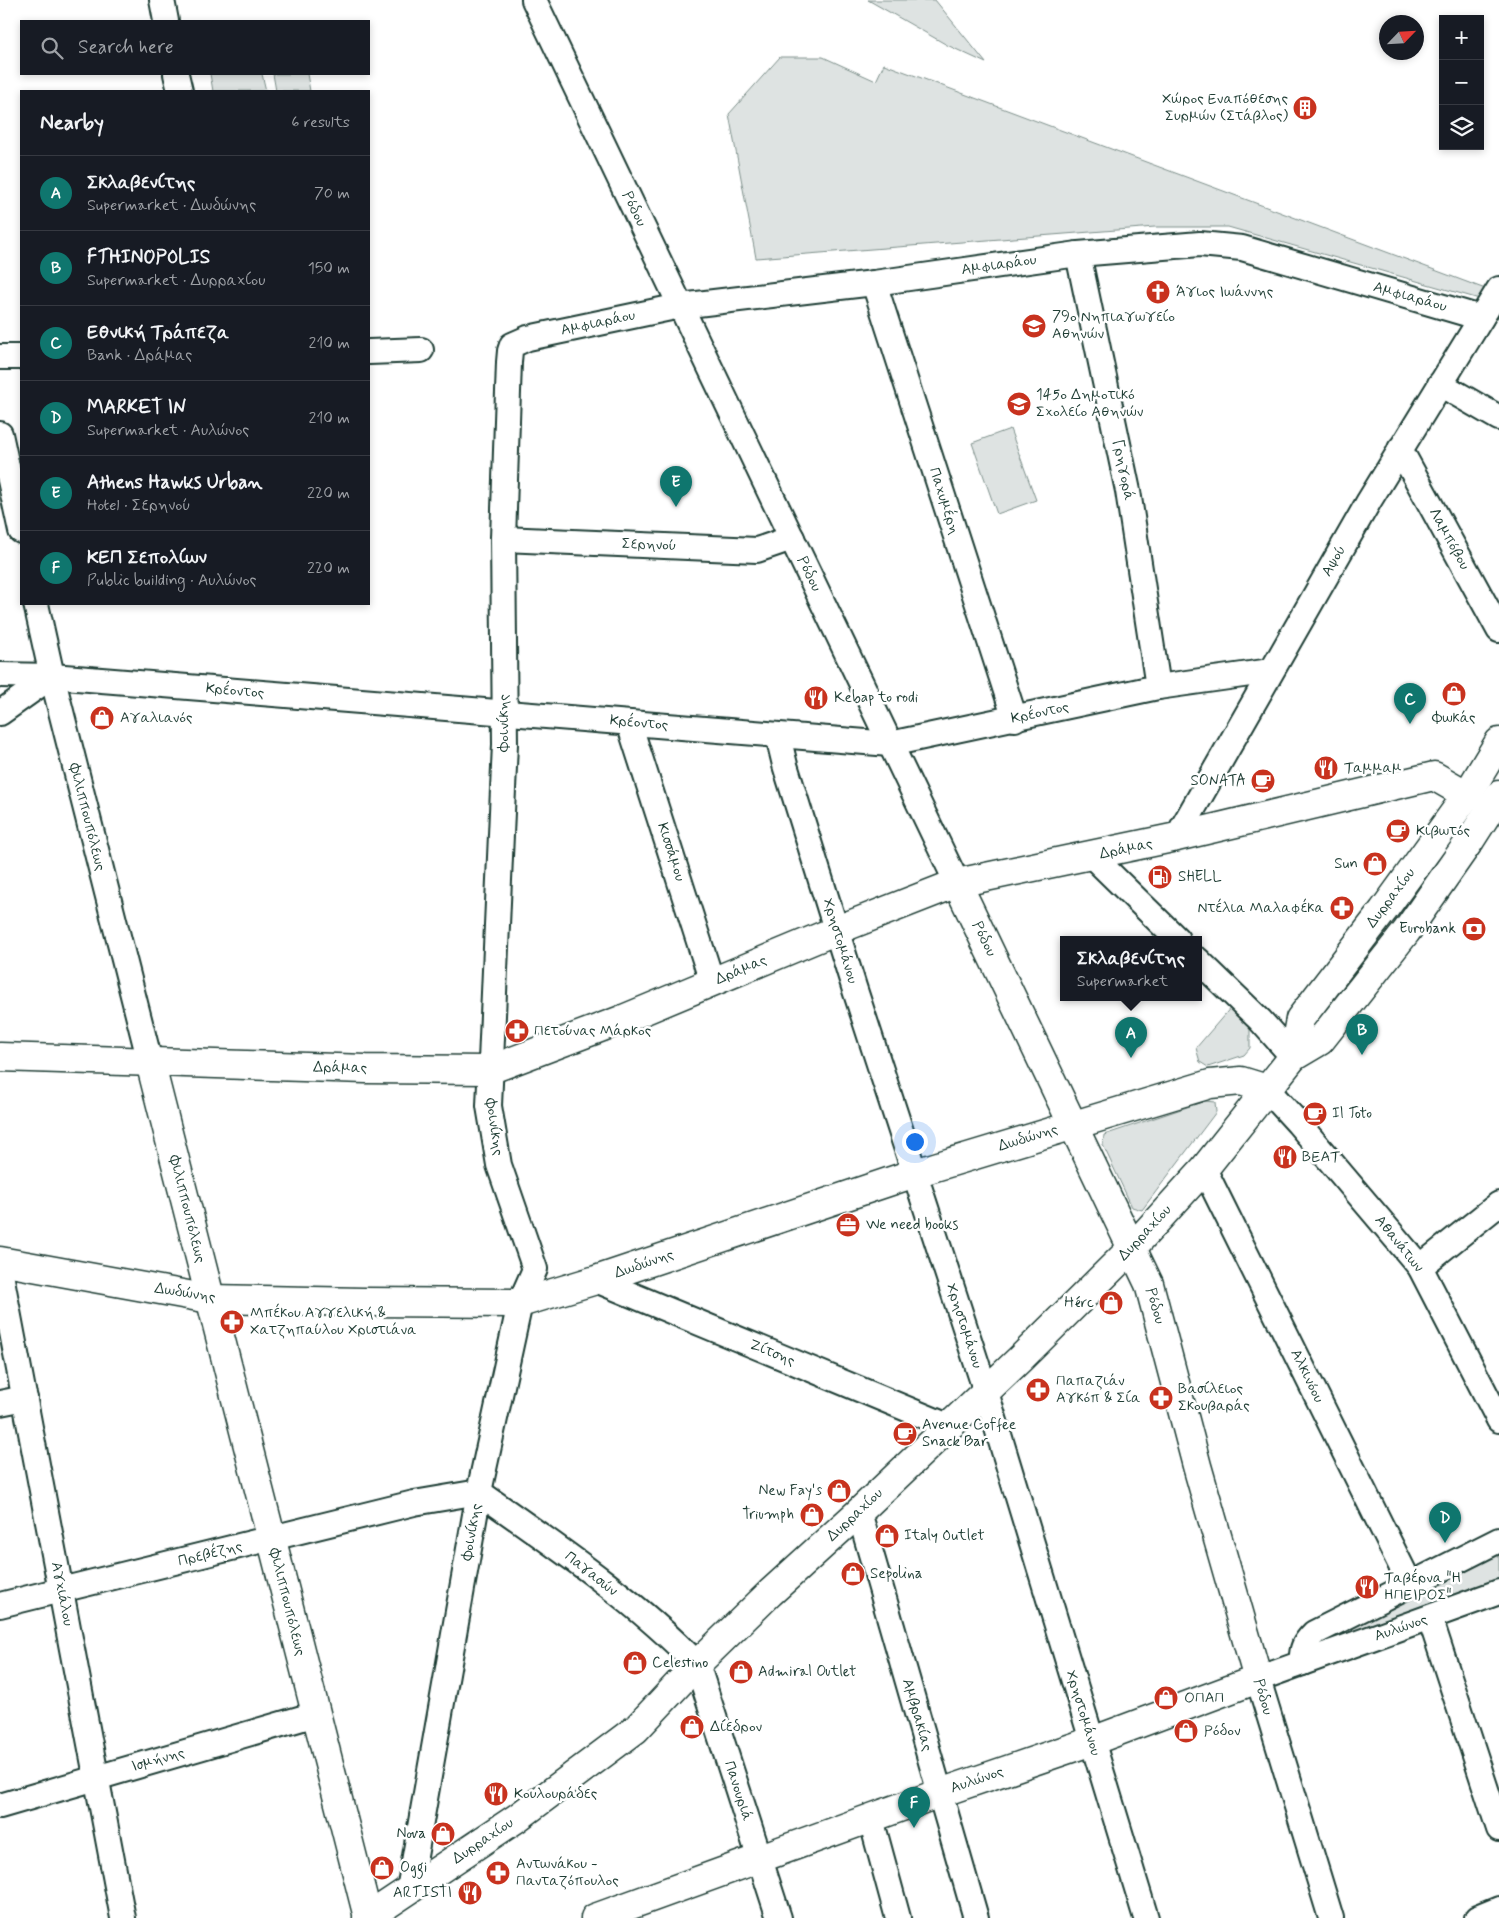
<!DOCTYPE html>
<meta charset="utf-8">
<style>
:root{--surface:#171b24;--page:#242831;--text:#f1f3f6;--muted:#9ea1a6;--line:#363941;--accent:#0f766e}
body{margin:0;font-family:Mynerve,sans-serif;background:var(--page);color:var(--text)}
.controls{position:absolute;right:15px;top:15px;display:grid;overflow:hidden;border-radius:0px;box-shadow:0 2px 8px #0003}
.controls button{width:45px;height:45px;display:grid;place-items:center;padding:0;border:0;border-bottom:1px solid var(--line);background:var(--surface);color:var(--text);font:25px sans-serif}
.compass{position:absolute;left:1379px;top:15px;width:45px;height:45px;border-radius:50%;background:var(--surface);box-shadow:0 2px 8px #0003;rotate:65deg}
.you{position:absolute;left:914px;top:1141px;width:18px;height:18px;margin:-12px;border:4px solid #fff;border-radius:50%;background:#1a73e8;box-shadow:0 0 0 8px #1a73e833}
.badge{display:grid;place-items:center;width:32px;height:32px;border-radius:50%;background:var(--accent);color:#fff;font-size:16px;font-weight:700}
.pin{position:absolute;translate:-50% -41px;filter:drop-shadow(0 1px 2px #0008)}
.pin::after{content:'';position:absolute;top:26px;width:18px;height:15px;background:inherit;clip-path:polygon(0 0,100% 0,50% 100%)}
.popup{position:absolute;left:1060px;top:936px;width:142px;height:65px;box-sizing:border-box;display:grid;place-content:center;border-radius:0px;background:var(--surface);filter:drop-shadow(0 1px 4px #0005);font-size:16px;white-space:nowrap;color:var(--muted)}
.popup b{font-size:19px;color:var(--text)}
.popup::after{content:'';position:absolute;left:50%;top:100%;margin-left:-10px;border:10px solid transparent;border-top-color:var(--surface)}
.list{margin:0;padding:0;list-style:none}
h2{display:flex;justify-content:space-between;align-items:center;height:65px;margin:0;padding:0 20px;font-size:21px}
h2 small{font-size:16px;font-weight:400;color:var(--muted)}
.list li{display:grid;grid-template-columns:32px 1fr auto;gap:15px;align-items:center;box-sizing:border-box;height:75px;padding:0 20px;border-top:1px solid var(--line)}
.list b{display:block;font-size:19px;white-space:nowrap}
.list p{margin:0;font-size:16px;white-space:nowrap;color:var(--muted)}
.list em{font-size:16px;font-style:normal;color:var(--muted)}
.icon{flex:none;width:28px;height:28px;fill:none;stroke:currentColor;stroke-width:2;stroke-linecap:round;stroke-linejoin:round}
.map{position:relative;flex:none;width:1499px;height:1918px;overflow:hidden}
.search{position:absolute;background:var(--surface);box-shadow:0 2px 8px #0003;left:20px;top:20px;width:350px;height:55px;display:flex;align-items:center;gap:12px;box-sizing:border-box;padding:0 18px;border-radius:0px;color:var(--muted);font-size:19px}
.panel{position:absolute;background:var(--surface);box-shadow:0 2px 8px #0003;left:20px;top:90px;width:350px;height:515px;border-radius:0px}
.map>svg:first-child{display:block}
.green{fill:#dee3e2;stroke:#7e908b}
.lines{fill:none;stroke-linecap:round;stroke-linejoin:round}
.street-casing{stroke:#1f3d34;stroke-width:28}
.secondary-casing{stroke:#1f3d34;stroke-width:31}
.street{stroke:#fff;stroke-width:24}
.secondary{stroke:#fff;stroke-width:28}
.labels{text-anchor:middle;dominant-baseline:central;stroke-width:5;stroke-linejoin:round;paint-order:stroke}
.poi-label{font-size:15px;fill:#1f3d34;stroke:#fff;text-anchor:start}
.street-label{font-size:15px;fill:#1f3d34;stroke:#fff}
</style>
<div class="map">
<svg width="1499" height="1918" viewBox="0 0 1499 1918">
<rect width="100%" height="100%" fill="#fff"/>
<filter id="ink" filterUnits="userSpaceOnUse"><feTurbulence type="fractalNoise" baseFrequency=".02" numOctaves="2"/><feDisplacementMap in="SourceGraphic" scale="10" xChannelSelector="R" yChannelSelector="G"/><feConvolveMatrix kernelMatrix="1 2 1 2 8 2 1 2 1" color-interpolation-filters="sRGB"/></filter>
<g filter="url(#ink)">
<g class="green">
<path d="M868,0H935L986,63L947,45Z"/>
<path d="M780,57H823L876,81L884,64L1488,290L1483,300L1228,227H1155L756,258L729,114Z"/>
<path d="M210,74H262L266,91H213Z"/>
<path d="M273,74H307L310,91H276Z"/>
<path d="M1010,429L1036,500L997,514L972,443Z"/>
<path d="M1232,1006L1250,1027V1048L1244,1055L1208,1067L1200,1062L1196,1048Z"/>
<path d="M1205,1101L1215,1102L1216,1112L1142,1210L1132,1207L1103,1145L1104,1135Z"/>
<path d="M1499,1546V1581L1321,1645V1642Z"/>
</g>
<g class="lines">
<defs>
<g id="street">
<path d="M162,0L166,21"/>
<path d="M534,0L957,883"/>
<path d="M176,74L180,91"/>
<path d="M1078,254L1128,491L1158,687"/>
<path d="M874,283L1015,719"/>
<path d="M369,352L421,350"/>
<path d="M0,357H21"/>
<path d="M1440,384L1499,418"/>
<path d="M0,434L21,531"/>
<path d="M1400,449L1499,630"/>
<path d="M503,539L757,550L792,538"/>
<path d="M36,604L52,676L150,1062"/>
<path d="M0,675L52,676L890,744L1158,687L1271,671"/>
<path d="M0,713L52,676"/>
<path d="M629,723L712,982"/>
<path d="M778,736L785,765L854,987L986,1392L1146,1918"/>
<path d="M1177,837L1369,501L1499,289"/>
<path d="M1092,856L1177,939"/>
<path d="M1198,960L1260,1020L1293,1057"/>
<path d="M1267,1089L1298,1123L1420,1267L1499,1420"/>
<path d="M1204,1169L1410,1584"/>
<path d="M1420,1267L1499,1204"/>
<path d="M0,1269L123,1918"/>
<path d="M596,1280L948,1426"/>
<path d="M0,1403L25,1398"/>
<path d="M859,1512L976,1918"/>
<path d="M0,1605L414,1503L479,1492C554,1545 633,1598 697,1664L779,1918"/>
<path d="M1430,1618L1499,1829"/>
<path d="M1302,1663C1301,1649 1304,1643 1314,1633L1499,1540"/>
<path d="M0,1806L316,1714"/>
<path d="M871,1819L898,1918"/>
<path d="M409,1890L479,1492L520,1303L535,1269L499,1165L489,1106L505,744L503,539L509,362L510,351L512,345L528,338L680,306L874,283L1078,254L1200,244L1242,248L1481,318"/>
<path d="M1331,1918L1258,1679L1499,1592"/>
<path d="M1477,1918L1499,1909"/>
</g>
<g id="secondary">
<path d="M0,1057L366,1069L489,1070L621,1020L837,930L957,883L1177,837L1434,776L1467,795"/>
<path d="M1293,1057L1300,1019L1383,911L1467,795L1499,742"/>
<path d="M150,1062L368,1917"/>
<path d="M0,1261L210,1299L364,1302L520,1303L596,1280L915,1173L1210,1084L1241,1081L1267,1089"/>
<path d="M367,1918L517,1818L636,1729L697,1664L770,1593L859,1512L1020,1359L1132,1248L1204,1169L1293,1057L1320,1041L1406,932L1471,839L1499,795"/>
<path d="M595,1918L940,1793L1092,1741L1258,1679L1197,1466L1149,1284L957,883"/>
</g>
</defs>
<use href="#street" class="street-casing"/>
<use href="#secondary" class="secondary-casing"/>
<use href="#street" class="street"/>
<use href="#secondary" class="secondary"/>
</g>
</g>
<defs>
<symbol id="building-disc" viewBox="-11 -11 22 22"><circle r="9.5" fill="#c8321e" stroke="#fff"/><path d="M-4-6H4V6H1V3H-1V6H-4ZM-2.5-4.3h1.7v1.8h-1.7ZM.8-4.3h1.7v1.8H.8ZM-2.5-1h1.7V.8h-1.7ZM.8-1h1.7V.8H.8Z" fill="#fff"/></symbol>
<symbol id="church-disc" viewBox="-11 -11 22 22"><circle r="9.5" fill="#c8321e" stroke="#fff"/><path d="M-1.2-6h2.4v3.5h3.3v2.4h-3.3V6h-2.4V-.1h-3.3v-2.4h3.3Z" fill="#fff"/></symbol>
<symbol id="school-disc" viewBox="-11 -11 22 22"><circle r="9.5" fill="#c8321e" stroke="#fff"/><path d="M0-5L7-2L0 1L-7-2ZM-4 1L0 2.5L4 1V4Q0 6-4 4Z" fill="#fff"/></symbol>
<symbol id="shop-disc" viewBox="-11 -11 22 22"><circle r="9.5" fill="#c8321e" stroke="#fff"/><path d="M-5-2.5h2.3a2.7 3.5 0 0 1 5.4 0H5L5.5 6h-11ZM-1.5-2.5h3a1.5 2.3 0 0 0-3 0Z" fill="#fff"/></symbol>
<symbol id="restaurant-disc" viewBox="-11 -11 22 22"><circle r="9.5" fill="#c8321e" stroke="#fff"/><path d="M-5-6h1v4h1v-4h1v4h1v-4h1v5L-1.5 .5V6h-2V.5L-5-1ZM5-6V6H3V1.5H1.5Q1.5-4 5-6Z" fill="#fff"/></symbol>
<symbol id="cafe-disc" viewBox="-11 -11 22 22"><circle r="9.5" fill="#c8321e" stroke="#fff"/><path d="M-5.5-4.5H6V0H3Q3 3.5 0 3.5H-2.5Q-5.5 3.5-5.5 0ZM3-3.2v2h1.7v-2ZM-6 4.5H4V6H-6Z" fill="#fff"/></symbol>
<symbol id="fuel-disc" viewBox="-11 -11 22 22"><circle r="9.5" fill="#c8321e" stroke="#fff"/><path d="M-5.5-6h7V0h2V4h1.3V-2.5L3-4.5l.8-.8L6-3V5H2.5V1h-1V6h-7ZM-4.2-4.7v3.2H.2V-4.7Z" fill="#fff"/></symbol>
<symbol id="pharmacy-disc" viewBox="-11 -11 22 22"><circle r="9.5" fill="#c8321e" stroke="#fff"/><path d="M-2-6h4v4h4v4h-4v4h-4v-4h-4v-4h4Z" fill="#fff"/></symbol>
<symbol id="bank-disc" viewBox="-11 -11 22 22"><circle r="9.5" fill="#c8321e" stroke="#fff"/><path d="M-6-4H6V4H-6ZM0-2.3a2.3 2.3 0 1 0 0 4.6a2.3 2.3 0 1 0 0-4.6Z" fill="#fff"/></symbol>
<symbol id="office-disc" viewBox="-11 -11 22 22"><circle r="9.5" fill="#c8321e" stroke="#fff"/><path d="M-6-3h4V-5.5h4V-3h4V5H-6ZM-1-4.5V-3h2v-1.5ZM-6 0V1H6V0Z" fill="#fff"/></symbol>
</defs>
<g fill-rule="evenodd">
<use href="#building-disc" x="1291" y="94" width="28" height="28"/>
<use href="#church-disc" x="1144" y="278" width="28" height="28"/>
<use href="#school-disc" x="1020" y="312" width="28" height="28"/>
<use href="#school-disc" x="1005" y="390" width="28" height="28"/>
<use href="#shop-disc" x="1440" y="680" width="28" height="28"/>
<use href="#restaurant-disc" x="802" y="684" width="28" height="28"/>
<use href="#shop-disc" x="88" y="704" width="28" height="28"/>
<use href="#restaurant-disc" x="1312" y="754" width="28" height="28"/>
<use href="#cafe-disc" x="1249" y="767" width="28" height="28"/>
<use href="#cafe-disc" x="1384" y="817" width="28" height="28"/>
<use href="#shop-disc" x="1361" y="850" width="28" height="28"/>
<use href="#fuel-disc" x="1146" y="863" width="28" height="28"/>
<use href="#pharmacy-disc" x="1328" y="894" width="28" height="28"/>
<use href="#bank-disc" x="1460" y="915" width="28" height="28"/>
<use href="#pharmacy-disc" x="503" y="1017" width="28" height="28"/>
<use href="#cafe-disc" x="1301" y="1100" width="28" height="28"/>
<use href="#restaurant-disc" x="1271" y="1143" width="28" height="28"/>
<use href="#office-disc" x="834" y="1211" width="28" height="28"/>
<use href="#shop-disc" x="1097" y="1289" width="28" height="28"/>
<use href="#pharmacy-disc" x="218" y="1308" width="28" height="28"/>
<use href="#pharmacy-disc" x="1024" y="1376" width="28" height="28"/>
<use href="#pharmacy-disc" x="1147" y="1384" width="28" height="28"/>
<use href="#cafe-disc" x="891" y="1420" width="28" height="28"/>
<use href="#shop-disc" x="825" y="1477" width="28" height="28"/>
<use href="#shop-disc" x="798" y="1501" width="28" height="28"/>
<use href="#shop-disc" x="873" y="1522" width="28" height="28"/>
<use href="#shop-disc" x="839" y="1560" width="28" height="28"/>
<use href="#restaurant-disc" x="1353" y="1573" width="28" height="28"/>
<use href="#shop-disc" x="621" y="1649" width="28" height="28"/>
<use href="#shop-disc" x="727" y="1658" width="28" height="28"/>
<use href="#shop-disc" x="1152" y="1684" width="28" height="28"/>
<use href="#shop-disc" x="678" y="1713" width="28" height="28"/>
<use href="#shop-disc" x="1172" y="1717" width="28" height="28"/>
<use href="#restaurant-disc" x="482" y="1780" width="28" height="28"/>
<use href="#shop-disc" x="429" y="1820" width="28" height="28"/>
<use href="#shop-disc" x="368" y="1854" width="28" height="28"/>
<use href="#pharmacy-disc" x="484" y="1859" width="28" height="28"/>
<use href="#restaurant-disc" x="456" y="1879" width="28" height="28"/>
</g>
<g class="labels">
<g class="poi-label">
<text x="1288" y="99" text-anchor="end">Χώρος Εναπόθεσης<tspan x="1288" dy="17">Συρμών (Στάβλος)</tspan></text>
<text x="1176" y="292">Άγιος Ιωάννης</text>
<text x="1052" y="317">79ο Νηπιαγωγείο<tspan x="1052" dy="17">Αθηνών</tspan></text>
<text x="1036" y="395">145ο Δημοτικό<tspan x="1036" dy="17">Σχολείο Αθηνών</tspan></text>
<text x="834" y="698">Kebap to rodi</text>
<text x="120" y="718">Αγαλιανός</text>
<text x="1454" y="718" text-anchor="middle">Φωκάς</text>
<text x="1344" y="768">Ταμμαμ</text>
<text x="1246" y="781" text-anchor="end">SONATA</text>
<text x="1416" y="831">Κιβωτός</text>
<text x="1358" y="864" text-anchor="end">Sun</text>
<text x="1178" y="877">SHELL</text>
<text x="1324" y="908" text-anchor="end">Ντέλια Μαλαφέκα</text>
<text x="1456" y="929" text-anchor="end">Eurobank</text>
<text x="534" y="1031">Πετούνας Μάρκος</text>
<text x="1332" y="1114">Il Toto</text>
<text x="1302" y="1157">ΒΕΑΤ</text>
<text x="866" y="1225">We need books</text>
<text x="1094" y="1303" text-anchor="end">Hérc</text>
<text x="250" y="1313">Μπέκου Αγγελική &amp;<tspan x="250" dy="17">Χατζηπαύλου Χριστιάνα</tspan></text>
<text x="1056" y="1381">Παπαζιάν<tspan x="1056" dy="17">Αγκόπ &amp; Σία</tspan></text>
<text x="1178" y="1389">Βασίλειος<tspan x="1178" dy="17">Σκουβαράς</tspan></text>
<text x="922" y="1425">Avenue Coffee<tspan x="922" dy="17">Snack Bar</tspan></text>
<text x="822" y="1491" text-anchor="end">New Fay's</text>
<text x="794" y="1515" text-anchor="end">Triumph</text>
<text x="904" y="1536">Italy Outlet</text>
<text x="870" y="1574">Sepolina</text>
<text x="1384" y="1578">Ταβέρνα "Η<tspan x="1384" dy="17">ΗΠΕΙΡΟΣ"</tspan></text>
<text x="652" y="1663">Celestino</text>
<text x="758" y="1672">Admiral Outlet</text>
<text x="1184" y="1698">ΟΠΑΠ</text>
<text x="710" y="1727">Δίεδρον</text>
<text x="1204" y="1731">Ρόδον</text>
<text x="514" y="1794">Κουλουράδες</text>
<text x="426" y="1834" text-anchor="end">Nova</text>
<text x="516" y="1864">Αντωνάκου -<tspan x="516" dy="17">Πανταζόπουλος</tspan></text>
<text x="400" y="1868">Oggi</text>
<text x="452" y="1893" text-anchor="end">ARTISTI</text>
</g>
<g class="street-label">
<text transform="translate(634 209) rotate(64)">Ρόδου</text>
<text transform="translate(999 265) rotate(-8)">Αμφιαράου</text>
<text transform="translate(1410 297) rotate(16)">Αμφιαράου</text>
<text transform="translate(598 323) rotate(-12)">Αμφιαράου</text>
<text transform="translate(1123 470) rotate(79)">Γρηγορά</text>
<text transform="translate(944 501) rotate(72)">Παχυμέρη</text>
<text transform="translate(1449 539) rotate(61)">Λαμπόβου</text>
<text transform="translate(649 545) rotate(2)">Σερηνού</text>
<text transform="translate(1334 561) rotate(-60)">Αψού</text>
<text transform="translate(809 574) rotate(64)">Ρόδου</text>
<text transform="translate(235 691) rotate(5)">Κρέοντος</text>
<text transform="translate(1040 713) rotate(-12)">Κρέοντος</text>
<text transform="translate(504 723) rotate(-90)">Φοινίκης</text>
<text transform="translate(639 723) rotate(5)">Κρέοντος</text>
<text transform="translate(87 817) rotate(76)">Φιλιππουπόλεως</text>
<text transform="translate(1126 849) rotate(-12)">Δράμας</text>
<text transform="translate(671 852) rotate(72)">Κισσάμου</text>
<text transform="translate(1391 898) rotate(-53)">Δυρραχίου</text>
<text transform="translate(984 939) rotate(64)">Ρόδου</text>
<text transform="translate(840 941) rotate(73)">Χρηστομάνου</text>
<text transform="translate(741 970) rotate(-23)">Δράμας</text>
<text transform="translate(340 1068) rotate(1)">Δράμας</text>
<text transform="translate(494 1127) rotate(82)">Φοινίκης</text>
<text transform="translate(1028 1138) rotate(-17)">Δωδώνης</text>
<text transform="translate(187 1209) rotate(76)">Φιλιππουπόλεως</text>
<text transform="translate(1145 1233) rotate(-47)">Δυρραχίου</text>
<text transform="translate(1399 1244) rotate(51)">Αθανάτων</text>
<text transform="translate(644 1264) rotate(-19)">Δωδώνης</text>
<text transform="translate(185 1293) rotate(9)">Δωδώνης</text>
<text transform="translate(1155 1306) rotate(74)">Ρόδου</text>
<text transform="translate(964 1326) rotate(72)">Χρηστομάνου</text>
<text transform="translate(772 1353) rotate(22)">Ζίτσης</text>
<text transform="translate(1307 1376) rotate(64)">Αλκινόου</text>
<text transform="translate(855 1515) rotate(-43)">Δυρραχίου</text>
<text transform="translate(472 1532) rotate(-80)">Φοινίκης</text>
<text transform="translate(210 1554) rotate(-14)">Πρεβέζης</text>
<text transform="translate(591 1574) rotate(38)">Παγασών</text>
<text transform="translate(62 1594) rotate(79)">Αγχιάλου</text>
<text transform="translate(287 1602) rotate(76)">Φιλιππουπόλεως</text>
<text transform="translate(1401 1628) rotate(-19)">Αυλώνος</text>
<text transform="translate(1263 1697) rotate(74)">Ρόδου</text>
<text transform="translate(1083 1713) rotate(73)">Χρηστομάνου</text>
<text transform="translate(917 1715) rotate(74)">Αμβρακίας</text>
<text transform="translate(158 1760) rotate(-16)">Ισμήνης</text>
<text transform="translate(977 1780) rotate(-19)">Αυλώνος</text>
<text transform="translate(738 1791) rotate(72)">Πανουριά</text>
<text transform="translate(483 1841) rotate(-34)">Δυρραχίου</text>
</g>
</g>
</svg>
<div class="controls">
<button>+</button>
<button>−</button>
<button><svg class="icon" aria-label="layers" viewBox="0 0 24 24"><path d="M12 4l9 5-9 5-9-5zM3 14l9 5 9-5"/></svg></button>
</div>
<svg class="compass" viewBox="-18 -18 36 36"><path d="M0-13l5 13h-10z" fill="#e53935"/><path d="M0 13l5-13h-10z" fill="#9ea1a6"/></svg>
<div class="you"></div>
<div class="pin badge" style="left:1131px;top:1058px">A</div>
<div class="popup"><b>Σκλαβενίτης</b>Supermarket</div>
<div class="pin badge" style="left:1362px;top:1055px">B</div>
<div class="pin badge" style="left:1410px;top:724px">C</div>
<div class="pin badge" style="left:1445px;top:1543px">D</div>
<div class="pin badge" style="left:676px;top:507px">E</div>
<div class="pin badge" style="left:914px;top:1828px">F</div>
<div class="search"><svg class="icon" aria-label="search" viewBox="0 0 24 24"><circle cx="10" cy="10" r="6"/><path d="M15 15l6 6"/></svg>Search here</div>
<section class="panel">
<h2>Nearby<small>6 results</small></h2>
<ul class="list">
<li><span class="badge">A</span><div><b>Σκλαβενίτης</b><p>Supermarket · Δωδώνης</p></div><em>70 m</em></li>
<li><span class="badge">B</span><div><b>FTHINOPOLIS</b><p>Supermarket · Δυρραχίου</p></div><em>150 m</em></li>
<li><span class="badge">C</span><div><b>Εθνική Τράπεζα</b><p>Bank · Δράμας</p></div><em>210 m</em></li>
<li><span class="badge">D</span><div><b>MARKET IN</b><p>Supermarket · Αυλώνος</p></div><em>210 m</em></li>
<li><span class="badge">E</span><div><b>Athens Hawks Urban</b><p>Hotel · Σερηνού</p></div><em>220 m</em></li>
<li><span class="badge">F</span><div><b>ΚΕΠ Σεπολίων</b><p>Public building · Αυλώνος</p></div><em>220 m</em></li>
</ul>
</section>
</div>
